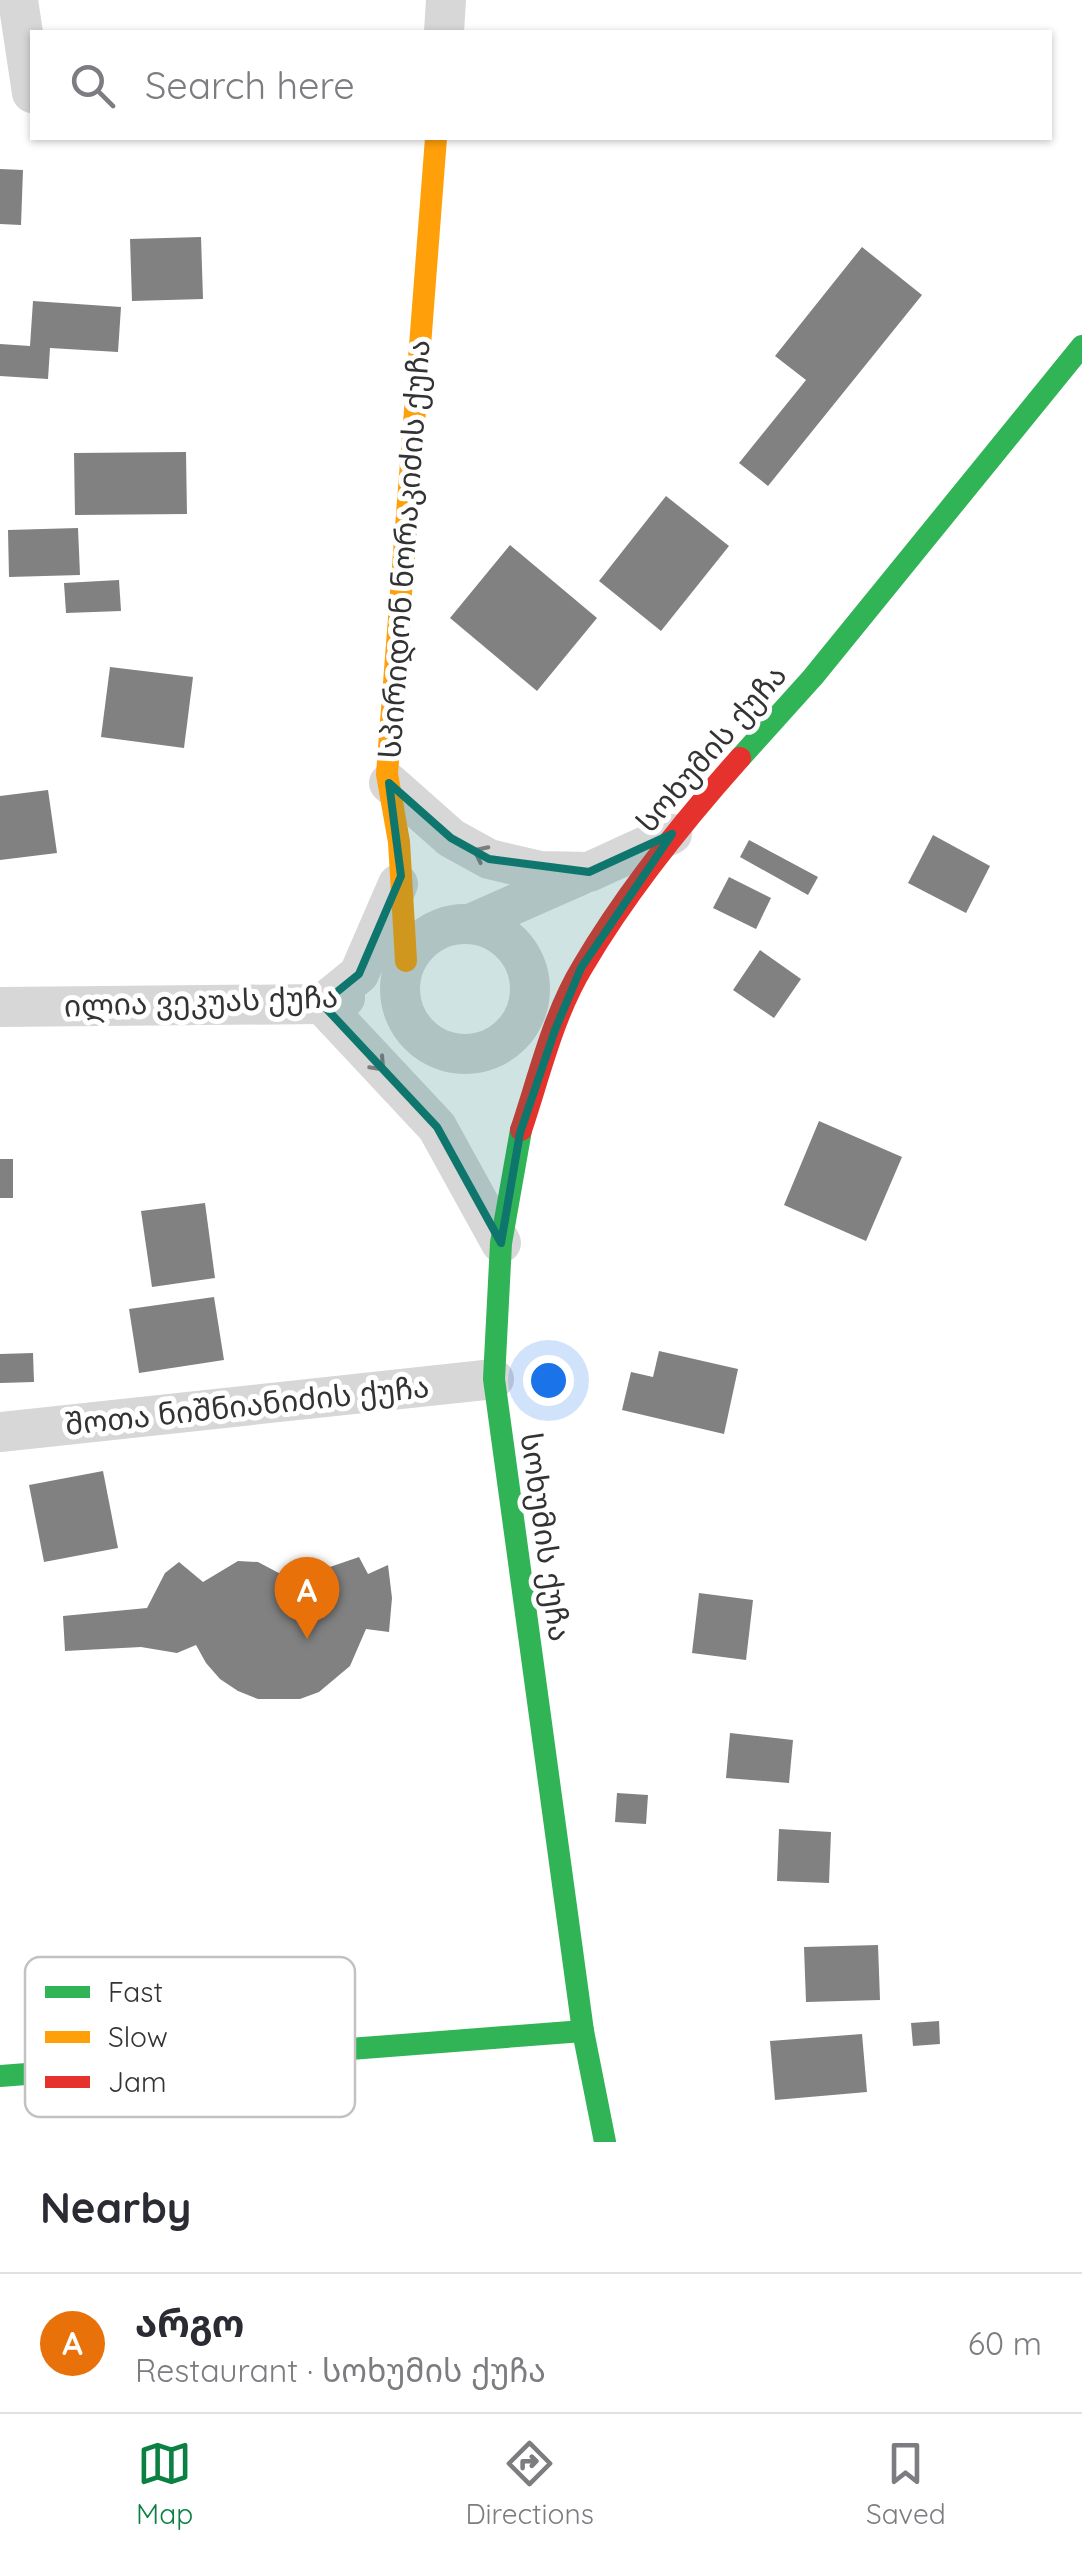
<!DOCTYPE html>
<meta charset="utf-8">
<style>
:root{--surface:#fff;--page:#f7f7f7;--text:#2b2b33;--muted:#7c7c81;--line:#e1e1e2;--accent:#0b8043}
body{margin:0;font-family:Quicksand,"Noto Sans Georgian",sans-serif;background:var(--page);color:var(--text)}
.you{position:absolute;left:548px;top:1380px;width:35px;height:35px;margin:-25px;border:8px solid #fff;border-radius:50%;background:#1a73e8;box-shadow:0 0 0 15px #1a73e833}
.badge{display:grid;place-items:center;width:65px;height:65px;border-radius:50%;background:var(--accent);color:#fff;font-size:32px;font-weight:700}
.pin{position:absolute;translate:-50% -82px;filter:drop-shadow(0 2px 5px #0008)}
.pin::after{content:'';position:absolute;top:52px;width:35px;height:30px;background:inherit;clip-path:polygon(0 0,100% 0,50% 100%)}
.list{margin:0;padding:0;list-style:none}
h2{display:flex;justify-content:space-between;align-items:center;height:130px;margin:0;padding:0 40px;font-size:42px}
h2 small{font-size:32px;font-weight:400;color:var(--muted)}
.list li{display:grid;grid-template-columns:65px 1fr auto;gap:30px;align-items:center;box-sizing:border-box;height:140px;padding:0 40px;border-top:2px solid var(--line)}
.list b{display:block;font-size:38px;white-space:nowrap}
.list p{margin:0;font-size:32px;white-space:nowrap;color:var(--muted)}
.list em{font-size:32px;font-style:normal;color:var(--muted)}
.icon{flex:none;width:55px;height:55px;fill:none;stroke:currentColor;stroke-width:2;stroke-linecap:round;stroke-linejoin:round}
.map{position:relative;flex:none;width:1082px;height:2142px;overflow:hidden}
.search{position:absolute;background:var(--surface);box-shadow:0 2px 8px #0004;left:30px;right:30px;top:30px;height:110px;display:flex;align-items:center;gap:25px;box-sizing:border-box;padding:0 35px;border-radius:0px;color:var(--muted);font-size:38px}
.sheet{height:270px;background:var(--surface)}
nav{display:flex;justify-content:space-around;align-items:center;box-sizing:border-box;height:140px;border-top:2px solid var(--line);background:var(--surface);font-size:28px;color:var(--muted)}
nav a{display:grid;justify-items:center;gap:5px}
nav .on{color:var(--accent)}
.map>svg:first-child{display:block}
.building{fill:#818181}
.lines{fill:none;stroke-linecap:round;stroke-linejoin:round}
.street{stroke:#d7d7d7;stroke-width:40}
.fast{stroke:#30b455;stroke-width:22}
.slow{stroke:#ff9f0a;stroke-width:22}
.jam{stroke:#e5322d;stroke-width:22}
.oneway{stroke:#7d7d7d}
.marked{fill:#0f766e;fill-opacity:0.2;stroke:#0f766e;stroke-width:8;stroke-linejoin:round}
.labels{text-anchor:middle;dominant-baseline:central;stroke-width:10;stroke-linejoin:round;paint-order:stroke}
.street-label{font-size:30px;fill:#333;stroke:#fff}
.key{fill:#fff;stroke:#c2c2c2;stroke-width:2.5}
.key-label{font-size:28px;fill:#333}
</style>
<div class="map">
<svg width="1082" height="2142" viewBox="0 0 1082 2142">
<rect width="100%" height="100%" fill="#fff"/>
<g class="building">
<path d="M0,169L23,170L21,225L0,224Z"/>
<path d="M201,237L203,299L132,301L130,239Z"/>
<path d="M862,247L922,295L768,486L739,463L806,380L775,356Z"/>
<path d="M33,301L121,307L118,352L50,348L48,379L0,376V344L30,346Z"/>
<path d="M186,452L187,514L75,515L74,453Z"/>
<path d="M666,496L729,546L661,631L599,581Z"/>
<path d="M78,528L80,575L9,577L8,530Z"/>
<path d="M510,545L597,618L537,691L450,618Z"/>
<path d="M119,580L121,611L66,613L64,583Z"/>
<path d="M110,667L193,677L184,748L101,737Z"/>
<path d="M48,790L57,853L0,860V796Z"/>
<path d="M933,835L990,866L966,913L908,883Z"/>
<path d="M749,840L818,877L808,895L740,857Z"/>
<path d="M729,877L771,898L756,929L713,908Z"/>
<path d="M760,950L801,979L774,1018L733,990Z"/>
<path d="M819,1121L902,1157L866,1241L784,1205Z"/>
<rect x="0" y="1159" width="13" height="39"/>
<path d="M205,1203L215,1278L152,1287L141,1211Z"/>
<path d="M214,1297L224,1360L139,1373L129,1309Z"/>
<path d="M659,1351L738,1369L724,1434L622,1410L631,1372L653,1377Z"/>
<path d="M33,1353L34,1382L0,1383V1354Z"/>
<path d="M103,1471L118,1548L44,1562L29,1485Z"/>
<path d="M359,1557L368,1574L388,1565L392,1598L389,1632L366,1629L350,1666L319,1692L300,1699H258L238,1691L220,1679L206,1663L196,1645L177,1653L141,1647L65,1651L63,1616L147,1608L165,1573L179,1562L203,1582L238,1561L258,1562L292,1580Z"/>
<path d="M699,1593L753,1600L746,1660L692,1653Z"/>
<path d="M730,1733L793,1740L789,1783L726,1778Z"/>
<path d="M617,1793L648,1795L646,1824L615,1822Z"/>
<path d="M779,1829L831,1832L829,1883L777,1881Z"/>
<path d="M878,1945L880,2000L806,2002L804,1947Z"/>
<path d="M939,2021L940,2044L913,2046L911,2023Z"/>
<path d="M862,2034L867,2092L775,2100L770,2041Z"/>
</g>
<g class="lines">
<g class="street">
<path d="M18,0L32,93"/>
<path d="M444,32L446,0"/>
<path d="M389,783L451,838L489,859L540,871L589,872L672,834"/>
<path d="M398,884L359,974L322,1004L437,1127L501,1243"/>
<circle cx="465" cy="989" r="65"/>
<path d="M470,924L581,875"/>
<path d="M0,1007L322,1004L345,998"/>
<path d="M0,1432L494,1379"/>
</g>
<g class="fast">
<path d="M740,758L813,677L1082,346"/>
<path d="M521,1130L501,1243L494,1379L583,2031L605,2142"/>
<path d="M0,2076L583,2031"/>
</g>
<path class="slow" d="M406,961L399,842L387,774L436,138"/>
<path class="jam" d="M521,1130C539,1077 553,1015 583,966C627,891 682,823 740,758"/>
</g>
<defs><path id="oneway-chevron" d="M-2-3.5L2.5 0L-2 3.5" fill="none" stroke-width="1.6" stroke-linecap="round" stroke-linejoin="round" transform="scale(2.5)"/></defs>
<g class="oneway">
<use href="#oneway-chevron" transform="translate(480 853) rotate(-154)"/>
<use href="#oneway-chevron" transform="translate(379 1065) rotate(47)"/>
</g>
<path class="marked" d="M389,783L451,838L489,859L589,872L672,834L581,968L555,1030L520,1133L501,1243L437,1127L322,1004L359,974L401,876Z"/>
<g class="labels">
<g class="street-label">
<text transform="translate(404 549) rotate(-86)">სპირიდონ ნორაკიძის ქუჩა</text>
<text transform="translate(711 748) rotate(-49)">სოხუმის ქუჩა</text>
<text transform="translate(201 1001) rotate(-2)">ილია ვეკუას ქუჩა</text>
<text transform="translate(247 1405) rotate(-6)">შოთა ნიშნიანიძის ქუჩა</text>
<text transform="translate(546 1537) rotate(82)">სოხუმის ქუჩა</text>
</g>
</g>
<rect x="25" y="1957" width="330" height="160" rx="15" class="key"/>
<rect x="45" y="1986" width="45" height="12" fill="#30b455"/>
<rect x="45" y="2031" width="45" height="12" fill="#ff9f0a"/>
<rect x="45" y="2076" width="45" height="12" fill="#e5322d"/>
<g class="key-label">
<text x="108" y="2002">Fast</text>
<text x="108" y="2047">Slow</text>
<text x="108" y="2092">Jam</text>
</g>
</svg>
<div class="you"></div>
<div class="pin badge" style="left:307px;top:1639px;background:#e8710a">A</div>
<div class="search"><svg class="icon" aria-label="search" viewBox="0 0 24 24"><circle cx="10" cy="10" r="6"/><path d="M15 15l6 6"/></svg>Search here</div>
</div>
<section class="sheet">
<h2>Nearby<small></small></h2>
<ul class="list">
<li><span class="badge" style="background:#e8710a">A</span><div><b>არგო</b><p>Restaurant · სოხუმის ქუჩა</p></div><em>60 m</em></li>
</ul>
</section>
<nav>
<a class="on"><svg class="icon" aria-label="map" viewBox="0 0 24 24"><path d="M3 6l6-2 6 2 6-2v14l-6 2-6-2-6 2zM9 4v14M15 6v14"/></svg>Map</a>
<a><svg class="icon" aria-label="directions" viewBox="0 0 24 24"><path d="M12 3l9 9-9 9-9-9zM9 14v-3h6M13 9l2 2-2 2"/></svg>Directions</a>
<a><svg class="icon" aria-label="saved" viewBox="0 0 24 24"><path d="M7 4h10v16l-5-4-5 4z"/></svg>Saved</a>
</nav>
